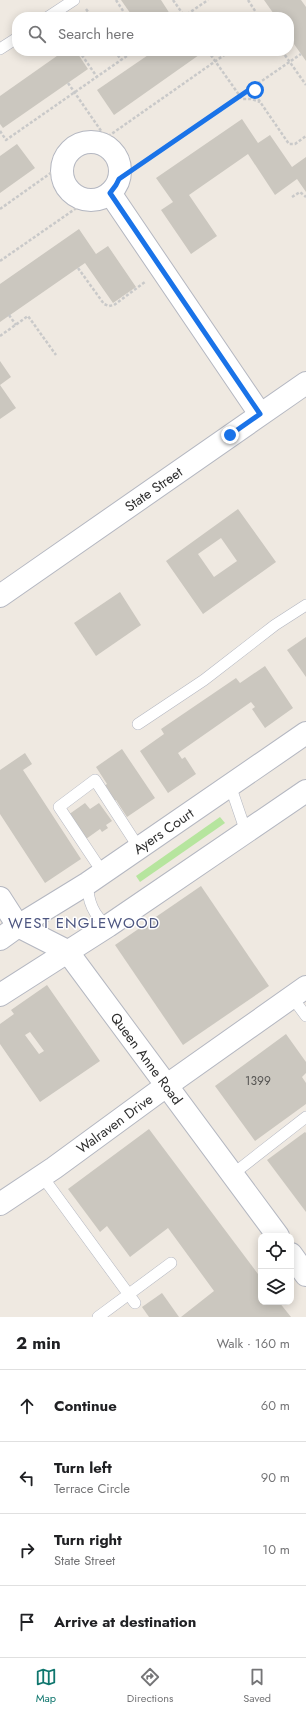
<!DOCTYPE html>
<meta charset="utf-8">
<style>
:root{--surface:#fff;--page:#f6f6f6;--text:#202124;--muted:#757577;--line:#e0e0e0;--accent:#0f766e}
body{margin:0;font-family:Jost,sans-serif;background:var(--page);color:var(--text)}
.controls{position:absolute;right:12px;bottom:12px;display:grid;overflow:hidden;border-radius:8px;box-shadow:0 2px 10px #0003}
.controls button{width:36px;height:36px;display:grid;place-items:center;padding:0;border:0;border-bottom:1px solid var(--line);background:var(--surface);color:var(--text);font:20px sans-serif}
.stop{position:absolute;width:12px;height:12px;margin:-9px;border:3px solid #1a73e8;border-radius:50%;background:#fff}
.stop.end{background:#1a73e8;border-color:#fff;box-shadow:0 1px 4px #0008}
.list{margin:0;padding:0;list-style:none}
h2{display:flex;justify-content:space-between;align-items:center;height:52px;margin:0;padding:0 16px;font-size:17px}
h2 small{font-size:13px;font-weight:400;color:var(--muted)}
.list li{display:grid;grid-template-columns:26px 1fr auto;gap:12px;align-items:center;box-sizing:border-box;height:72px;padding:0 16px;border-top:1px solid var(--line)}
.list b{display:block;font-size:15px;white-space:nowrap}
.list p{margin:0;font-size:13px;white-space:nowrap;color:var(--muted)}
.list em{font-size:13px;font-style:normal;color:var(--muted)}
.icon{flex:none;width:22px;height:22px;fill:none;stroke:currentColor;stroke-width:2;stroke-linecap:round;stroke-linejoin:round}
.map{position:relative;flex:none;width:306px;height:1317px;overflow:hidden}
.search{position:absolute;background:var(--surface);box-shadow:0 2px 10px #0003;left:12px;right:12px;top:12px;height:44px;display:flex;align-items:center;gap:10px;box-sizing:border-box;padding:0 14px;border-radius:16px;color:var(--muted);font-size:15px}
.sheet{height:340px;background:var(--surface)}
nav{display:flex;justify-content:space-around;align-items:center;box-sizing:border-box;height:56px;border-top:1px solid var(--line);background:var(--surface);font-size:11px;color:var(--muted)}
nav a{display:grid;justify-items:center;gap:2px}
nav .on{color:var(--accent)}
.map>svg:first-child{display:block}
.green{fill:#b6e59e}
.building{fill:#cbc7bf;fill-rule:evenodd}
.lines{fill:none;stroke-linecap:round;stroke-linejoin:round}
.service-casing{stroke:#b4b7c1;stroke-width:12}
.minor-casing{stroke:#b4b7c1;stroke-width:24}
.tertiary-casing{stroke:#b4b7c1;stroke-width:24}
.path{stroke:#c9c9c9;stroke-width:2.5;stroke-dasharray:3 2;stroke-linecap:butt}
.service{stroke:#fff;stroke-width:11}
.minor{stroke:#fff;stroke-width:22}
.tertiary{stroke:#fff;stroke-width:22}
.route{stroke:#1a73e8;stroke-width:5}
.labels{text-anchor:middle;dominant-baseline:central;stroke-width:3;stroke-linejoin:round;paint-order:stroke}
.number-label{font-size:12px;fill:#555452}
.street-label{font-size:14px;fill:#2e2e2e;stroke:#fff}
.neighbourhood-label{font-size:15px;letter-spacing:1px;fill:#4d5680;stroke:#fff}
</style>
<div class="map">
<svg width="306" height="1317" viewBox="0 0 306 1317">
<rect width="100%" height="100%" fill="#efe9e1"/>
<path class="green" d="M220,817L225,823L140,882L136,876Z"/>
<g class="building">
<path d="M121,0H161L170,14L165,17H133Z"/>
<path d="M264,0H301L306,7V61L289,37V17H276Z"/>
<path d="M64,51H76L88,69L3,128L0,124V96Z"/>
<path d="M154,51H196L199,55L114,115L97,90Z"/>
<path d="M242,119L258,143L270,135L292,167L306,157V192L297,179L275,195L248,154L189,195L217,236L191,254L161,210L173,202L156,178Z"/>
<path d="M17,144L35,168L0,193V156Z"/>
<path d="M79,229L96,254L108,246L136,287L113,303L85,263L0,322V284Z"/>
<path d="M0,361L11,377L0,385L16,408L0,419Z"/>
<path d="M238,509L276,562L203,614L166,561ZM221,538L237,561L214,577L198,554Z"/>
<path d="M120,592L141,625L96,656L74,623Z"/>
<path d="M306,637V677L287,650Z"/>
<path d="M265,666L293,708L265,728L252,709L255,707L251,702L178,753L182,759L185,757L196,774L168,793L140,751L164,734L161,729L236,678L240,683Z"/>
<path d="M122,749L155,798L127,817L116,800L112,802L102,787L107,784L96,767Z"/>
<path d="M25,753L32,764L23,770L81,859L45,883L0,814V770Z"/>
<path d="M85,803L90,809L99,803L112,821L106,825L108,828L102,832L100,829L86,839L68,815Z"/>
<path d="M201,886L269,986L183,1045L115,945Z"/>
<path d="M47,985L100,1061L40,1102L0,1044V1024L14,1014L11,1010ZM30,1032L44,1051L39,1054L25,1035Z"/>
<path d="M286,1034L306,1062V1073L302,1077L306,1083V1104L255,1141L215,1086Z"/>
<path d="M149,1129L261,1278V1302H279L291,1317H181L214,1291L168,1228L130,1257L107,1226L100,1232L68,1189Z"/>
<path d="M305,1132L306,1133V1212L267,1160Z"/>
<path d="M162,1293L179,1317H149L142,1307Z"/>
</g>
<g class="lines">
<defs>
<g id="service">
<path d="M48,17L74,0"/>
<path d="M0,49L17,38"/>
<path d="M138,724L204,680L275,625L306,605"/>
<path d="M230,785L246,832"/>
<path d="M103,873L59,807L95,780L139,848"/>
<path d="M88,883C87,900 94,917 108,926"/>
<path d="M292,997L306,1016"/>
<path d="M233,1174L306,1117"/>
<path d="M42,1176L135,1303"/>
<path d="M98,1317L171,1263"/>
</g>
<g id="minor">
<circle cx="91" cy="171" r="29"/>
<path d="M110,193L260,414"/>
<path id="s1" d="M0,596L306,383"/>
<path id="s2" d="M0,939L18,926L88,883L306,733"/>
<path d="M0,995L108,926L306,791"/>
<path id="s3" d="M0,1204L54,1168L166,1086L306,987"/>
</g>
<g id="tertiary">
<path id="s4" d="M0,898L18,926L67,951L278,1236"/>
<path d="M291,1254L306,1275"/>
</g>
</defs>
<use href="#service" class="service-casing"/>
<use href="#minor" class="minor-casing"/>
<use href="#tertiary" class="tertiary-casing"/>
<g class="path">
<path d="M116,0L127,17"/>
<path d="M173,0L185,17"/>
<path d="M248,0L259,17"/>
<path d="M86,9L92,17"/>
<path d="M183,17L208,0"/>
<path d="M79,51L97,77"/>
<path d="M115,51L121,60"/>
<path d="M208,51L242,99H251L260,102"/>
<path d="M282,51L306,85"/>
<path d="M68,83L106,138"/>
<path d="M256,85V96L289,144H295L306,136"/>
<path d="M0,131L6,140L134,51"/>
<path d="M100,142L230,51"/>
<path d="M122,177L301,54"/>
<path d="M292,197L300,192L306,197"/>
<path d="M0,209L62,165"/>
<path d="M0,261L88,200"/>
<path d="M78,268L104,304L109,306L114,305L145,282"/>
<path d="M9,315L16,325"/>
<path d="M0,336L28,316L56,355"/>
</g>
<use href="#service" class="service"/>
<use href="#minor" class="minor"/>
<use href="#tertiary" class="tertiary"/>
</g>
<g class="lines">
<path class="route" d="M230,435L260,414L110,193L116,185L119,179L256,85L255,90"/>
</g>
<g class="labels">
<g class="number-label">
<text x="258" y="1081">1399</text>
</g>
<g class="street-label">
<text stroke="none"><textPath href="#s1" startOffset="187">State Street</textPath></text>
<text stroke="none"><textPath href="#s2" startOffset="196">Ayers Court</textPath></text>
<text stroke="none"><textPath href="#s4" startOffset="222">Queen Anne Road</textPath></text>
<text stroke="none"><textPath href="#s3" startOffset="140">Walraven Drive</textPath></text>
</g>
<g class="neighbourhood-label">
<text x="84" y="923">WEST ENGLEWOOD</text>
</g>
</g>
</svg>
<div class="controls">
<button><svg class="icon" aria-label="locate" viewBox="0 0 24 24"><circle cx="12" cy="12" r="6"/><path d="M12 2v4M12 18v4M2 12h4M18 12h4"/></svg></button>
<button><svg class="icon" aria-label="layers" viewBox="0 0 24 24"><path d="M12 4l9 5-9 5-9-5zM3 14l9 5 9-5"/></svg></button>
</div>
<div class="stop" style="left:255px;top:90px"></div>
<div class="stop end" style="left:230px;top:435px"></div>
<div class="search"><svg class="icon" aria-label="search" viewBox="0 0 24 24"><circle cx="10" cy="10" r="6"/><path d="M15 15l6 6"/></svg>Search here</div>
</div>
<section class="sheet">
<h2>2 min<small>Walk · 160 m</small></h2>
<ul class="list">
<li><svg class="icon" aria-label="ahead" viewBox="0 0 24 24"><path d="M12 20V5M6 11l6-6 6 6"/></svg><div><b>Continue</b></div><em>60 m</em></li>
<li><svg class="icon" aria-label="left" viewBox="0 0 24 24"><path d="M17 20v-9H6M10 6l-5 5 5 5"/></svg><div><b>Turn left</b><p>Terrace Circle</p></div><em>90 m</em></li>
<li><svg class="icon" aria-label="right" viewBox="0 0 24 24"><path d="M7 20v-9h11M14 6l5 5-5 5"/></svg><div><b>Turn right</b><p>State Street</p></div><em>10 m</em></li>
<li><svg class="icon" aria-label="arrive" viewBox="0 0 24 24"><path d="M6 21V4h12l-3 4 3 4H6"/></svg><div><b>Arrive at destination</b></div></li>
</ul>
</section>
<nav>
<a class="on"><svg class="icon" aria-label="map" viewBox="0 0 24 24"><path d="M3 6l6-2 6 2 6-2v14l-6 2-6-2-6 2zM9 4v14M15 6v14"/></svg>Map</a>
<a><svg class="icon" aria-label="directions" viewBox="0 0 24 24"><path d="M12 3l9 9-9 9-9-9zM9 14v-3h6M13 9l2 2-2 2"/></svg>Directions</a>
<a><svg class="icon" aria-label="saved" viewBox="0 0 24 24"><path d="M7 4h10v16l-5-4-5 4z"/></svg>Saved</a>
</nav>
